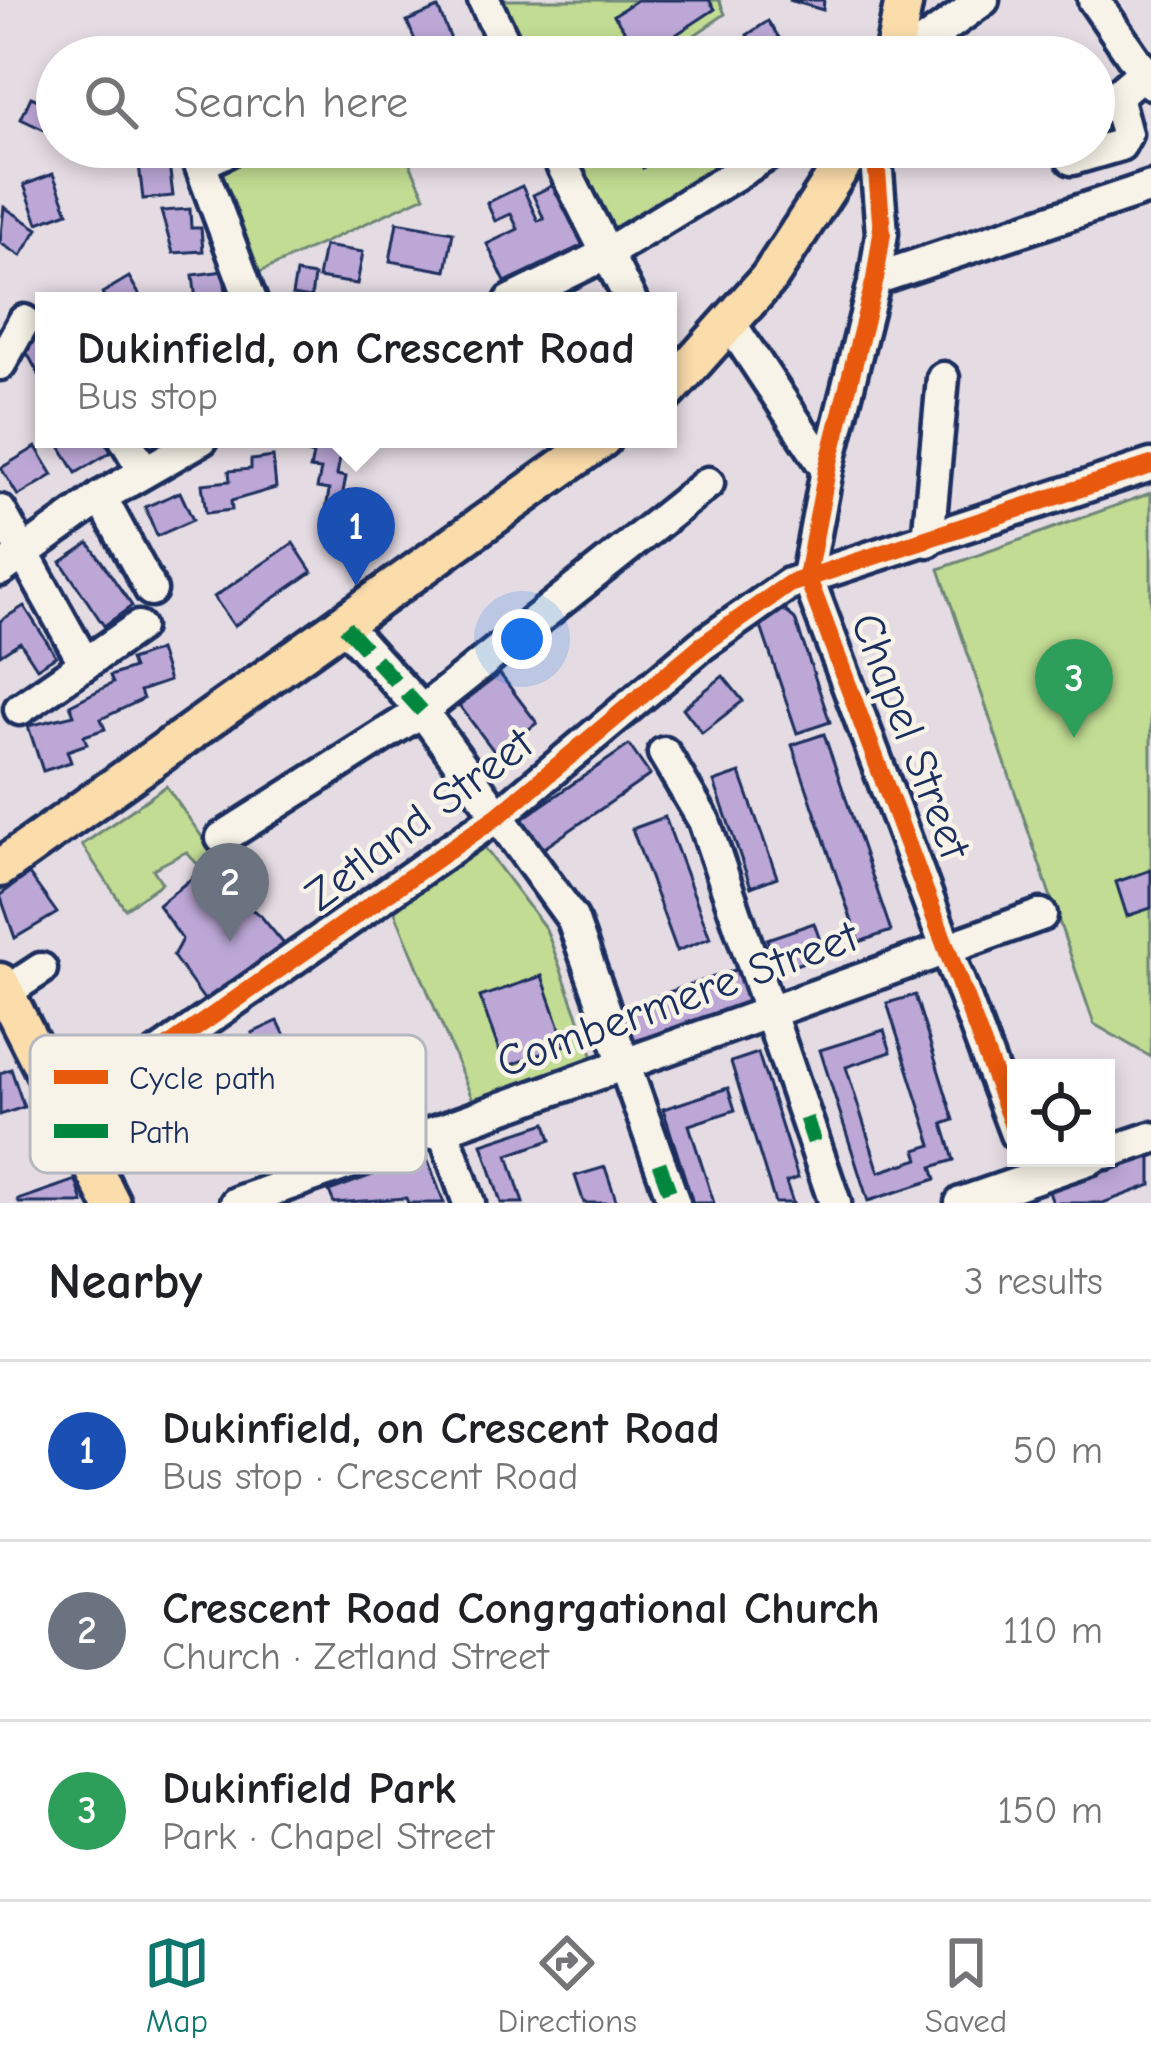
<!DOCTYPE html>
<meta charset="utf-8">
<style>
:root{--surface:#fff;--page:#f2f2f2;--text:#202124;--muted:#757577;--line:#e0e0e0;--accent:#0f766e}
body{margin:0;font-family:"Comic Neue",sans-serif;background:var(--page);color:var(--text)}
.controls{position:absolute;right:36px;bottom:36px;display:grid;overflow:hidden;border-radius:0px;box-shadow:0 6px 18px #0003}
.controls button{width:108px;height:108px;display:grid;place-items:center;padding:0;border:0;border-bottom:3px solid var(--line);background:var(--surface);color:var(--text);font:60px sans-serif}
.you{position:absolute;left:522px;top:639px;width:42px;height:42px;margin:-30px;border:9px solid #fff;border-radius:50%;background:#1a73e8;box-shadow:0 0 0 18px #1a73e833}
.badge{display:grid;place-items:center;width:78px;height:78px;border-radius:50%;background:var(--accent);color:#fff;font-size:39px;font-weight:700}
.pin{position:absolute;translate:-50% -99px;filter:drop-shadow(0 3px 6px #0008)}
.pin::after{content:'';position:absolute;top:63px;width:42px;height:36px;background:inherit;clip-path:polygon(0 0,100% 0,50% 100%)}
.popup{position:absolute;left:35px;top:292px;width:642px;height:156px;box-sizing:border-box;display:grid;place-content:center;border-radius:0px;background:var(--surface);filter:drop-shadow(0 3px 9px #0005);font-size:39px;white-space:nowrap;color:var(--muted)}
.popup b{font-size:45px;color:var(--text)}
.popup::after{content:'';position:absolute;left:50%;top:100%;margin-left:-24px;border:24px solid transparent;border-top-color:var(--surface)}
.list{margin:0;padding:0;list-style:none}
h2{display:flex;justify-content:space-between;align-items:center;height:156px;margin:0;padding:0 48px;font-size:51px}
h2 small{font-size:39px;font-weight:400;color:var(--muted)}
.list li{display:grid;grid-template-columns:78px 1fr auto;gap:36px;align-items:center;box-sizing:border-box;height:180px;padding:0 48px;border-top:3px solid var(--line)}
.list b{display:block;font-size:45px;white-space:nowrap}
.list p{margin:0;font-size:39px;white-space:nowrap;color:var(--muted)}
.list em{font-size:39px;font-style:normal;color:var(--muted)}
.icon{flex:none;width:66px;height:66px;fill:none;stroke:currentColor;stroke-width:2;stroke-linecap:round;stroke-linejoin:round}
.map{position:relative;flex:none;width:1151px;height:1203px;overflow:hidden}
.search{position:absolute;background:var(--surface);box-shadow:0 6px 18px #0003;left:36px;right:36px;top:36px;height:132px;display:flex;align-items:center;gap:30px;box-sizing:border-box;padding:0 42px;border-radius:66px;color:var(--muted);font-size:45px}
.sheet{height:696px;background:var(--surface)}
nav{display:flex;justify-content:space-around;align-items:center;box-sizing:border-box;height:168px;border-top:3px solid var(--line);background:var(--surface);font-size:33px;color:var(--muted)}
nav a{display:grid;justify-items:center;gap:6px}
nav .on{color:var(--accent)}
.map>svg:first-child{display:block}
.green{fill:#c2dc93;stroke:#6e8678;stroke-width:3}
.building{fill:#bca7d6;stroke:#1b2f5e;stroke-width:3}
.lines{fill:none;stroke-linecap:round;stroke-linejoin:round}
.minor-casing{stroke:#1b2f5e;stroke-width:39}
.major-casing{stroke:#1b2f5e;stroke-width:45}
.minor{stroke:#f7f3e8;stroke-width:30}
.major{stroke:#fbdcab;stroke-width:36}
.quiet{stroke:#00873e;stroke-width:15;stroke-dasharray:30 15;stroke-linecap:butt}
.cycleway-casing{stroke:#f7f3e8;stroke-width:26}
.cycleway{stroke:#e8590c;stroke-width:18}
.labels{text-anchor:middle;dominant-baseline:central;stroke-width:9;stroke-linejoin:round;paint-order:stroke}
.street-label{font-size:45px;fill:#1b2f5e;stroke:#f7f3e8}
.key{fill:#f7f3e8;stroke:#b5b8bf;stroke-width:3}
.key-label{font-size:33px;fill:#1b2f5e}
</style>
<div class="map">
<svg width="1151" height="1203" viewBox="0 0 1151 1203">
<rect width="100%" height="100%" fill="#e5dce3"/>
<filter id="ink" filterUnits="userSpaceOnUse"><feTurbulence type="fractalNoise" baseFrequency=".00833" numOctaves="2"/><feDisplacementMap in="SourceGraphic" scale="24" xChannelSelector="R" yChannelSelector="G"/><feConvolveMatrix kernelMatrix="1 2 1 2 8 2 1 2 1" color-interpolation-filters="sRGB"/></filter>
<g filter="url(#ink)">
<g class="green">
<path d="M493,0H719L725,14L663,57H520Z"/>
<path d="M261,147H402L425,196L258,273L216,168Z"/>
<path d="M562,147H726L732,157L604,238Z"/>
<path d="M1151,493V1057L1094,1024L939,569Z"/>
<path d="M166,786L222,865L205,872L186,852L153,869L162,883L125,909L82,845Z"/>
<path d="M478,839L546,929L594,1060L475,1105L394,910Z"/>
</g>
<g class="building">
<path d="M637,0H709L715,9L642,57L614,15Z"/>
<path d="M789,0H824L823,10Z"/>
<path d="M438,8L457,54L422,57L407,21Z"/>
<path d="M768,21L792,57H762L747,35Z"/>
<path d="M46,96L57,101V136L21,119L31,97L43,102Z"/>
<path d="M137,147H167L173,196L143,199Z"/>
<path d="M630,147H669L643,168Z"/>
<path d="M53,174L68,212L38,223L24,185Z"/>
<path d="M556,184L585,244L505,282L487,244L518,229L511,214L495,221L487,203L522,186L538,221L544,219L533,195Z"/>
<path d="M4,207L38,229L21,256L0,243Z"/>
<path d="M190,209L191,228H201L203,251L173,253L161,211Z"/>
<path d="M397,222L453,232L446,271L390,261Z"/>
<path d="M324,246L363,252L357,284L318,278Z"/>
<path d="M224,271L226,294L234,293V301H196L193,275Z"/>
<path d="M296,273L314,276L311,298L292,295Z"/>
<path d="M129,277L143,301H106L102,293Z"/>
<path d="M44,327V384L20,340Z"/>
<path d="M71,439H103L111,452L76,473L60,446Z"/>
<path d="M283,439H343L337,475L346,477L341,502L351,504L347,524L356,525L352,544L328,540L332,518L325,517L329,490L317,488L321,470L310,469L313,455L282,444Z"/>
<path d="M36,447L53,475L18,496L1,468Z"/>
<path d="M273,457L276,488L231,501L232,510L206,513L202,484L230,481L229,471L251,469V460Z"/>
<path d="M180,492L193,520L157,536L145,507Z"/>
<path d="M89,543L132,606L104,626L61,562Z"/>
<path d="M293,543L312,572L234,626L214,597Z"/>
<path d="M24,606L56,656L37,668L20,642L0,655V621Z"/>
<path d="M783,609L795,619L830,722L797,733L758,618Z"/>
<path d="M159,650L169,681L140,691L143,699L101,719L105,729L84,736L87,744L67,751L71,762L43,771L28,726L74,715L70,705L113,683L110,676L133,668L130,660Z"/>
<path d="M500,674L537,723L496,754L459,705Z"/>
<path d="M723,676L743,701L702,733L683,708Z"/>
<path d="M824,734L891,931L859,942L792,745Z"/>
<path d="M629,745L650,775L540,851L519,821Z"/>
<path d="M740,773L777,877L751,887L714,782Z"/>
<path d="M665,817L710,938L677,951L632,829Z"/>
<path d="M1151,870V908L1127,916L1116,882Z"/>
<path d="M29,874L57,913L15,938L0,895Z"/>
<path d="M192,878L198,887L209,878L230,904L242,903L260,915L284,944L205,1001L173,956L182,939L158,905Z"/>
<path d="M814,923L825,955L777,971L767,939Z"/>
<path d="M741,968L752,1001L629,1043L618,1009Z"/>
<path d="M542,976L566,1045L505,1067L480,997Z"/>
<path d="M915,995L954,1120L943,1124L954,1160L932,1167L936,1179L868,1201L820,1050L884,1030L891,1052L846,1067L879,1172L919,1159L916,1150L932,1145L887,1003Z"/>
<path d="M278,1021L306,1079L293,1085L306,1113L281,1125L287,1137L235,1163L222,1138L287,1107L252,1033Z"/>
<path d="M241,1040L256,1061L184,1113L169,1093Z"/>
<path d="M758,1053L798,1178L786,1182L793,1203H775L731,1062Z"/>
<path d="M11,1069L24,1107L0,1115V1073Z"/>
<path d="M159,1082L171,1107L134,1125L148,1155L122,1168L96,1113Z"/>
<path d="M728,1088L735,1110L689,1125L714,1203H693L663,1109Z"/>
<path d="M546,1123L551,1140L508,1155L523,1203H501L482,1144Z"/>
<path d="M1151,1146V1185L1103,1203H1053L1046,1184Z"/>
<path d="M426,1155L444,1203H408L406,1198L334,1203L329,1191Z"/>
<path d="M605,1167L617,1203H584L575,1176Z"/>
<path d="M76,1180L83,1203H19L18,1200Z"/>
</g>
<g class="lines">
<defs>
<g id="minor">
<path d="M484,0L511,57"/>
<path d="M1094,0L1151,83"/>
<path d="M904,57L983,0"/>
<path d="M553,147L631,301"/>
<path d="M875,147L882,233L875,279L827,470L807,576L1016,1134"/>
<path d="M227,151L200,164L251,301"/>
<path d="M1072,159L1120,145L1126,134L1116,96L1144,72"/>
<path d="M875,279L1151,187"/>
<path d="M511,301L604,255L780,147"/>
<path d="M730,323L827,470"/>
<path d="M0,364L24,321"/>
<path d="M125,439L144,471"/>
<path d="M101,497L151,590"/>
<path d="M0,511L85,664"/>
<path d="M928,541L943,378"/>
<path d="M0,570L101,497L202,439"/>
<path d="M345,626L422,711L572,918L674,1203"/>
<path d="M20,709L138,627"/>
<path d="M664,753L704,821L835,1203"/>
<path d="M222,838L422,711L708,483"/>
<path d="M6,992L41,969"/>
<path d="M71,1115L499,815L702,645L789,584L1151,465"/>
<path d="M443,1130L469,1203"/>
<path d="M432,1133L1041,915"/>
<path d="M1106,1153L1151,1138"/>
<path d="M236,1203L374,1154"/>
<path d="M961,1203L1092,1158"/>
</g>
<g id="major">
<path d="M893,57L904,0"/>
<path d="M668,391L769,278L854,147"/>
<path d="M0,868L602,439"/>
<path d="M0,982L111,1203"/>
</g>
</defs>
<use href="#minor" class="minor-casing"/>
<use href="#major" class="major-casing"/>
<use href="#minor" class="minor"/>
<use href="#major" class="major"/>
<g class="quiet">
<path d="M345,626L422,711"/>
<path d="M806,1118L814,1142"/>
<path d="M659,1163L671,1196"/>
</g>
<defs>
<g id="cycleway">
<path d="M875,147L882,233L875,279L827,470L807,576L1016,1134"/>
<path d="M71,1115L499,815L702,645L789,584L1151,465"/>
</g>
</defs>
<use href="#cycleway" class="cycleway-casing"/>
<use href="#cycleway" class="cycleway"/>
</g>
</g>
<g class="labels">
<g class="street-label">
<text transform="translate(911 736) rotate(69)">Chapel Street</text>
<text transform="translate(419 819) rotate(-37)">Zetland Street</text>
<text transform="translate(677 999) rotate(-20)">Combermere Street</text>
</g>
</g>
<rect x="30" y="1035" width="396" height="138" rx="18" class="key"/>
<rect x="54" y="1070" width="54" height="14" fill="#e8590c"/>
<rect x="54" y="1124" width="54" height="14" fill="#00873e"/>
<g class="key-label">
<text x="129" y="1089">Cycle path</text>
<text x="129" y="1143">Path</text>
</g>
</svg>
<div class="controls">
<button><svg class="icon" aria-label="locate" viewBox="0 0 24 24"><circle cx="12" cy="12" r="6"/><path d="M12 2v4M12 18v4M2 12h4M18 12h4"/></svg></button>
</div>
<div class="you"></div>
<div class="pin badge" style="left:356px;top:586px;background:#1a4fb4">1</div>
<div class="popup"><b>Dukinfield, on Crescent Road</b>Bus stop</div>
<div class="pin badge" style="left:230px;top:942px;background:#6b7280">2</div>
<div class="pin badge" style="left:1074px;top:738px;background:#2e9e5b">3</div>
<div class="search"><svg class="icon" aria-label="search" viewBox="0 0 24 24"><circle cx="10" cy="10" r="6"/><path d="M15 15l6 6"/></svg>Search here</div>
</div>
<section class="sheet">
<h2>Nearby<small>3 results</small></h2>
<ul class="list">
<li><span class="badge" style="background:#1a4fb4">1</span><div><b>Dukinfield, on Crescent Road</b><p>Bus stop · Crescent Road</p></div><em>50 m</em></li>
<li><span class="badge" style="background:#6b7280">2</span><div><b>Crescent Road Congrgational Church</b><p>Church · Zetland Street</p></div><em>110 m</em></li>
<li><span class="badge" style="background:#2e9e5b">3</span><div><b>Dukinfield Park</b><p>Park · Chapel Street</p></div><em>150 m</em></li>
</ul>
</section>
<nav>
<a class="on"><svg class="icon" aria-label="map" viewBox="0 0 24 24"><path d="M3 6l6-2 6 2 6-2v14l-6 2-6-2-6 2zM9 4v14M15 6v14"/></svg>Map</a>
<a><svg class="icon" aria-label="directions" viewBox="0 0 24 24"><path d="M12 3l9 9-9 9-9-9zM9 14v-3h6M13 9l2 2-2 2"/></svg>Directions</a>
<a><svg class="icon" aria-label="saved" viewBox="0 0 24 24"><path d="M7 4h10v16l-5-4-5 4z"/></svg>Saved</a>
</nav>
